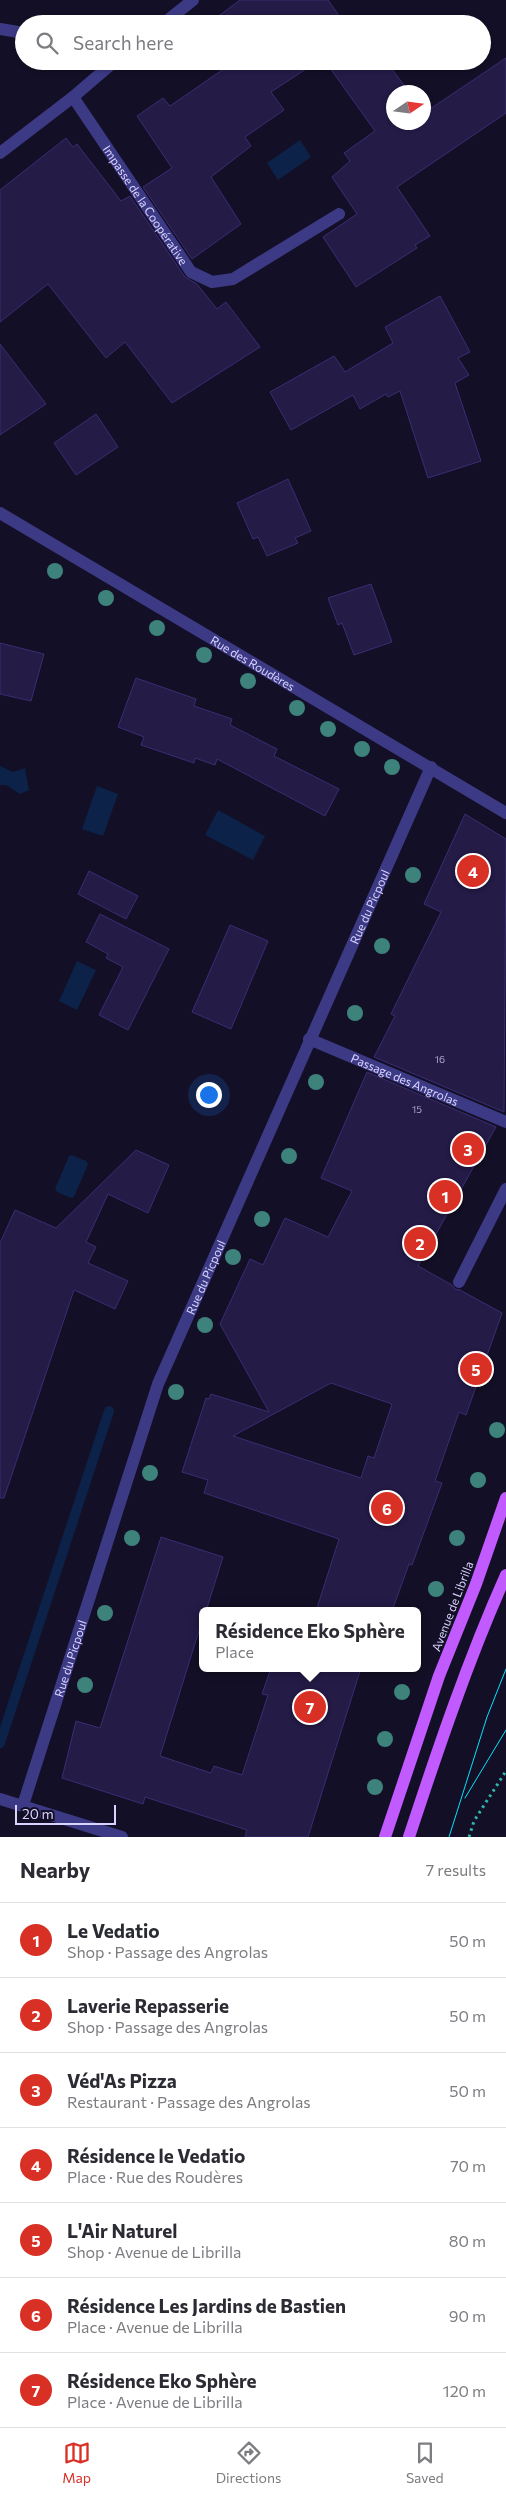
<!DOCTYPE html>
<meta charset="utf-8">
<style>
:root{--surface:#fff;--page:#f7f7f7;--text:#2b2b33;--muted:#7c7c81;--line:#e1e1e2;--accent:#d93025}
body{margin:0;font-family:Commissioner,sans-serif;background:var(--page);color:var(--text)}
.compass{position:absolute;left:386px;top:85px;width:45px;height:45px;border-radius:50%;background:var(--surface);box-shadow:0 1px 4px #0004;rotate:77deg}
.scale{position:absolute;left:15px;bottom:12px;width:101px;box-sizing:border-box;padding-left:5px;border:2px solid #d9d4ff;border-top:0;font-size:14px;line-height:18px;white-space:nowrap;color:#d9d4ff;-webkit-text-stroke:4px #130f26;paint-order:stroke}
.you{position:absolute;left:208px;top:1094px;width:18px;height:18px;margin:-12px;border:4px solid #fff;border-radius:50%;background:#1a73e8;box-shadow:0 0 0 8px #1a73e833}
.badge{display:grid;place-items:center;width:32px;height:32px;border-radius:50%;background:var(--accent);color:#fff;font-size:16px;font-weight:700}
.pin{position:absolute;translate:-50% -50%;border:2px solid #fff;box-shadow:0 1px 5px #0006}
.popup{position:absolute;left:199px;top:1607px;width:222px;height:65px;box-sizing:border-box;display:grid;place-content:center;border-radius:8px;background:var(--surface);filter:drop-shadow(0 1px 4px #0005);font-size:16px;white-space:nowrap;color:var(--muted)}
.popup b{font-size:19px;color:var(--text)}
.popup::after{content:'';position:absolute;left:50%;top:100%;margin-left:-10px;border:10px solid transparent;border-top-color:var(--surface)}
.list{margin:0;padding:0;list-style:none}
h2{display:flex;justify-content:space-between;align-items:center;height:65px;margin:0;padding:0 20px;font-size:21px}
h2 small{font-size:16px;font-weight:400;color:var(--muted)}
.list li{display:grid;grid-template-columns:32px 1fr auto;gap:15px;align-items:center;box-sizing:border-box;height:75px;padding:0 20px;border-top:1px solid var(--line)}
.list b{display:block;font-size:19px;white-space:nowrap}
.list p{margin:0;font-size:16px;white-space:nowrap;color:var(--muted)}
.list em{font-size:16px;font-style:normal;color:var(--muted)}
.icon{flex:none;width:28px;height:28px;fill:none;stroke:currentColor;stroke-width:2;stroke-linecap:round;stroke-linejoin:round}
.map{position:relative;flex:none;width:506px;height:1837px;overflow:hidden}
.search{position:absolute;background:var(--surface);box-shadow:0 1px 4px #0004;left:15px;right:15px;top:15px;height:55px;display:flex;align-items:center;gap:12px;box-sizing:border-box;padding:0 18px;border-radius:28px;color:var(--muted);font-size:19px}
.sheet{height:590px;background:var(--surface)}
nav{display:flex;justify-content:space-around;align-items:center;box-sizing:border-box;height:70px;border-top:1px solid var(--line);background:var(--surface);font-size:14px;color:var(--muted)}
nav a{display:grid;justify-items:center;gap:2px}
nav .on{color:var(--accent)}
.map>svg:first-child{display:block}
.water{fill:#0c2248}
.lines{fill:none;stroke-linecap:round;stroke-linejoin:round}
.stream{stroke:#0c2248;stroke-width:10}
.building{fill:#241b47;stroke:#3b2d73;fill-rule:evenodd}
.path{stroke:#2fb8b0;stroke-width:3;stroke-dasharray:2.5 4;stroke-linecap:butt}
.service{stroke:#3d3a85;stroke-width:12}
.minor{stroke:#3d3a85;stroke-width:12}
.primary{stroke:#c25bff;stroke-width:12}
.tram{stroke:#00e5ff;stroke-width:1}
.tree{fill:#3d827b}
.labels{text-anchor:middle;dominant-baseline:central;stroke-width:4;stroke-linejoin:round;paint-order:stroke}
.number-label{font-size:10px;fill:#aca6d1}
.street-label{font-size:12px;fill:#d9d4ff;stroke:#130f26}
</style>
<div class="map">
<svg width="506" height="1837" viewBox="0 0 506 1837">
<rect width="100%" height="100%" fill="#130f26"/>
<g class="water">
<path d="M300,140L311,157L278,180L267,163Z"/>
<path d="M0,766L13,772L25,768L29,790L20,794L6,785H0Z"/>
<path d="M97,786L118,794L103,836L82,829Z"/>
<path d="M218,810L265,836L253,860L205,835Z"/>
<path d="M77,961L96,970L77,1010L59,1001Z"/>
<path d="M72,1155L86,1161L88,1164L74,1197L71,1198L57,1192L55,1189L69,1156Z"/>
</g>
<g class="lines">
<path class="stream" d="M0,1743L109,1411"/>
</g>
<g class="building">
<path d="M240,0H328L345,24H208Z"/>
<path d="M506,58V113L397,187L430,236L415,245L417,248L356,287L323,237L357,214L332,177L350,161L344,153L375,131L325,61H386L409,92H394V122H424V113Z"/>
<path d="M224,61H318L271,92L284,110L245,137L251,146L211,177L241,224L192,259L143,187L172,168L137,116L163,98L170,106L228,66Z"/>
<path d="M66,138L73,147L77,144L121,201L130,196L185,277L197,284L217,309L226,302L260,347L172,403L125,342L106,358L48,284L0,322V190Z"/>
<path d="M440,296L470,352L458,358L469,375L455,383L481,461L428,478L400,391L388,397L386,394L360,409L353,395L291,430L270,392L334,356L345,372L393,343L385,327Z"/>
<path d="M0,344L46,404L0,435Z"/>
<path d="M96,414L118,447L76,475L54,443Z"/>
<path d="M288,479L311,531L295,538L298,543L267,556L258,537L253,539L237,503Z"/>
<path d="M371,584L392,642L354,655L342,623L338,625L328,598Z"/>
<path d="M0,643L44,654L31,701L0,694Z"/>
<path d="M136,678L196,699L194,706L232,719L230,725L277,749L274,756L339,789L325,816L217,759L215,765L195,758L194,763L141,745L144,737L118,727Z"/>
<path d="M465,814L506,839L504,1112L374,1057L395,1016L391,1014L441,912L424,904Z"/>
<path d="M89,871L138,896L126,919L78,894Z"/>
<path d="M100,914L169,949L128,1030L99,1015L123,967L106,958L108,954L86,942Z"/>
<path d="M230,925L268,941L231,1029L192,1012Z"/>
<path d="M367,1072L496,1127L418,1266L452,1285L455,1289L460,1290L502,1313L466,1415L459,1412L435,1481L442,1483L412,1565L409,1564L392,1611H316L339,1539L204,1493L208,1480L182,1472L206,1398L209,1399L211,1394L269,1412L220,1324L250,1259L263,1265L285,1218L328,1237L352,1191L321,1178ZM331,1383L392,1404L374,1458L368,1456L361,1478L233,1436Z"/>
<path d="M136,1150L169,1165L148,1213L108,1194L86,1242L96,1247L88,1263L128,1281L115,1309L74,1290L4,1498H0V1243L15,1210L56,1228Z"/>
<path d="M161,1537L223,1557L206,1611H202V1621L160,1756L211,1773L214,1766L242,1775L268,1695L262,1694L271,1668H361L308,1837H245L247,1830L145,1797L143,1804L62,1778L76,1721L100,1728Z"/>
</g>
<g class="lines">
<path class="path" d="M469,1837L474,1821L506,1771"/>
<path class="service" d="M459,1282L506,1189"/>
<g class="minor">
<path d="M163,24L193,0"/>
<path d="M0,29L24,33"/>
<path id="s1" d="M73,97L191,272L212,282L233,279L339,214"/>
<path d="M0,153L73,97L115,61"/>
<path id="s2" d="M0,513L506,813"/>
<path id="s3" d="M309,1039L506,1122"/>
<path d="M0,1799L122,1837"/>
<path id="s4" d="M23,1805L158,1384L431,767"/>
</g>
<g class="primary">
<path d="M385,1837L439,1676L476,1584L506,1498"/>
<path d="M409,1837C438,1749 468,1660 506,1575"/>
</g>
<g class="tram">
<path d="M465,1798L506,1730"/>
<path d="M449,1837L487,1717L506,1669"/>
</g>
</g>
<g class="tree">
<circle cx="55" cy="571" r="8"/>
<circle cx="106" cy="598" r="8"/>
<circle cx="157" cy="628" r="8"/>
<circle cx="204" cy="655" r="8"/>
<circle cx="248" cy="681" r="8"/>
<circle cx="297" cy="708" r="8"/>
<circle cx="328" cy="729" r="8"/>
<circle cx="362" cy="749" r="8"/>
<circle cx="392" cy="767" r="8"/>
<circle cx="413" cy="875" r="8"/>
<circle cx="382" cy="946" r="8"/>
<circle cx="355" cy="1013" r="8"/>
<circle cx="316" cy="1082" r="8"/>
<circle cx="289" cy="1156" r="8"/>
<circle cx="262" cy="1219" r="8"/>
<circle cx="233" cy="1257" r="8"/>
<circle cx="205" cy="1325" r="8"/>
<circle cx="176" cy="1392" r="8"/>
<circle cx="497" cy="1430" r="8"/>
<circle cx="150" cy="1473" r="8"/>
<circle cx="478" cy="1480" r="8"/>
<circle cx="132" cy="1538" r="8"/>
<circle cx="457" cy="1538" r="8"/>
<circle cx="436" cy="1589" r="8"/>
<circle cx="105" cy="1613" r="8"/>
<circle cx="85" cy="1685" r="8"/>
<circle cx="402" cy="1692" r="8"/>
<circle cx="385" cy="1739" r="8"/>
<circle cx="375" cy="1787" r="8"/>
</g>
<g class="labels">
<g class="number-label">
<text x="440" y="1059">16</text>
<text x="417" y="1109">15</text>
</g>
<g class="street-label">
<text stroke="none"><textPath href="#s1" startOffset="130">Impasse de la Coopérative</textPath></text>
<text stroke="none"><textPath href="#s2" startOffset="294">Rue des Roudères</textPath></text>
<text stroke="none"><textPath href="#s4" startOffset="964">Rue du Picpoul</textPath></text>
<text stroke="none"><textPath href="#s3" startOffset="104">Passage des Angrolas</textPath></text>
<text stroke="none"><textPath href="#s4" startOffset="559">Rue du Picpoul</textPath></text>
<text transform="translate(452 1606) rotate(-69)">Avenue de Librilla</text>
<text stroke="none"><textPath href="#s4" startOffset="154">Rue du Picpoul</textPath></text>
</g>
</g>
</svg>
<svg class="compass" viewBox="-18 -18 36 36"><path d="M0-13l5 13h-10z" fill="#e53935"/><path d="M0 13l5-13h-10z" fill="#7c7c81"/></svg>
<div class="scale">20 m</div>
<div class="you"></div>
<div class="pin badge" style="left:445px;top:1196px">1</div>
<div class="pin badge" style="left:420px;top:1243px">2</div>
<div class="pin badge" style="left:468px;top:1149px">3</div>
<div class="pin badge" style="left:473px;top:871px">4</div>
<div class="pin badge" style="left:476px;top:1369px">5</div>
<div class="pin badge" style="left:387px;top:1508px">6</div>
<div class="pin badge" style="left:310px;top:1707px">7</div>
<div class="popup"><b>Résidence Eko Sphère</b>Place</div>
<div class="search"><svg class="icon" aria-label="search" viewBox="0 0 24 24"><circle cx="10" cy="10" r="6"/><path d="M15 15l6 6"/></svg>Search here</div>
</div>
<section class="sheet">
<h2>Nearby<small>7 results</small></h2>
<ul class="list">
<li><span class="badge">1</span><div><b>Le Vedatio</b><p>Shop · Passage des Angrolas</p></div><em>50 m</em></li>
<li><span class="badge">2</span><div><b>Laverie Repasserie</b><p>Shop · Passage des Angrolas</p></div><em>50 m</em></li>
<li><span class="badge">3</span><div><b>Véd'As Pizza</b><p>Restaurant · Passage des Angrolas</p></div><em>50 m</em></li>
<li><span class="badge">4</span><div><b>Résidence le Vedatio</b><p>Place · Rue des Roudères</p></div><em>70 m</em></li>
<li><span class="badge">5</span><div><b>L'Air Naturel</b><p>Shop · Avenue de Librilla</p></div><em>80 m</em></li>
<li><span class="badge">6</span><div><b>Résidence Les Jardins de Bastien</b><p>Place · Avenue de Librilla</p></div><em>90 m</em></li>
<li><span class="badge">7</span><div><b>Résidence Eko Sphère</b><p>Place · Avenue de Librilla</p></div><em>120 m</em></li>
</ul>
</section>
<nav>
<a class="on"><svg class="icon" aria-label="map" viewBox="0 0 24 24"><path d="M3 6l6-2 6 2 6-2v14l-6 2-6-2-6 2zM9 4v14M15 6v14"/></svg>Map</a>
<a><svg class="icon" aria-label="directions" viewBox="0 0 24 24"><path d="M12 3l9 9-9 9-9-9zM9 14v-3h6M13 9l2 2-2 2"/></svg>Directions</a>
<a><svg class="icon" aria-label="saved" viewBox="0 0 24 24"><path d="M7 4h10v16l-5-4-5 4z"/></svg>Saved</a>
</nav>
